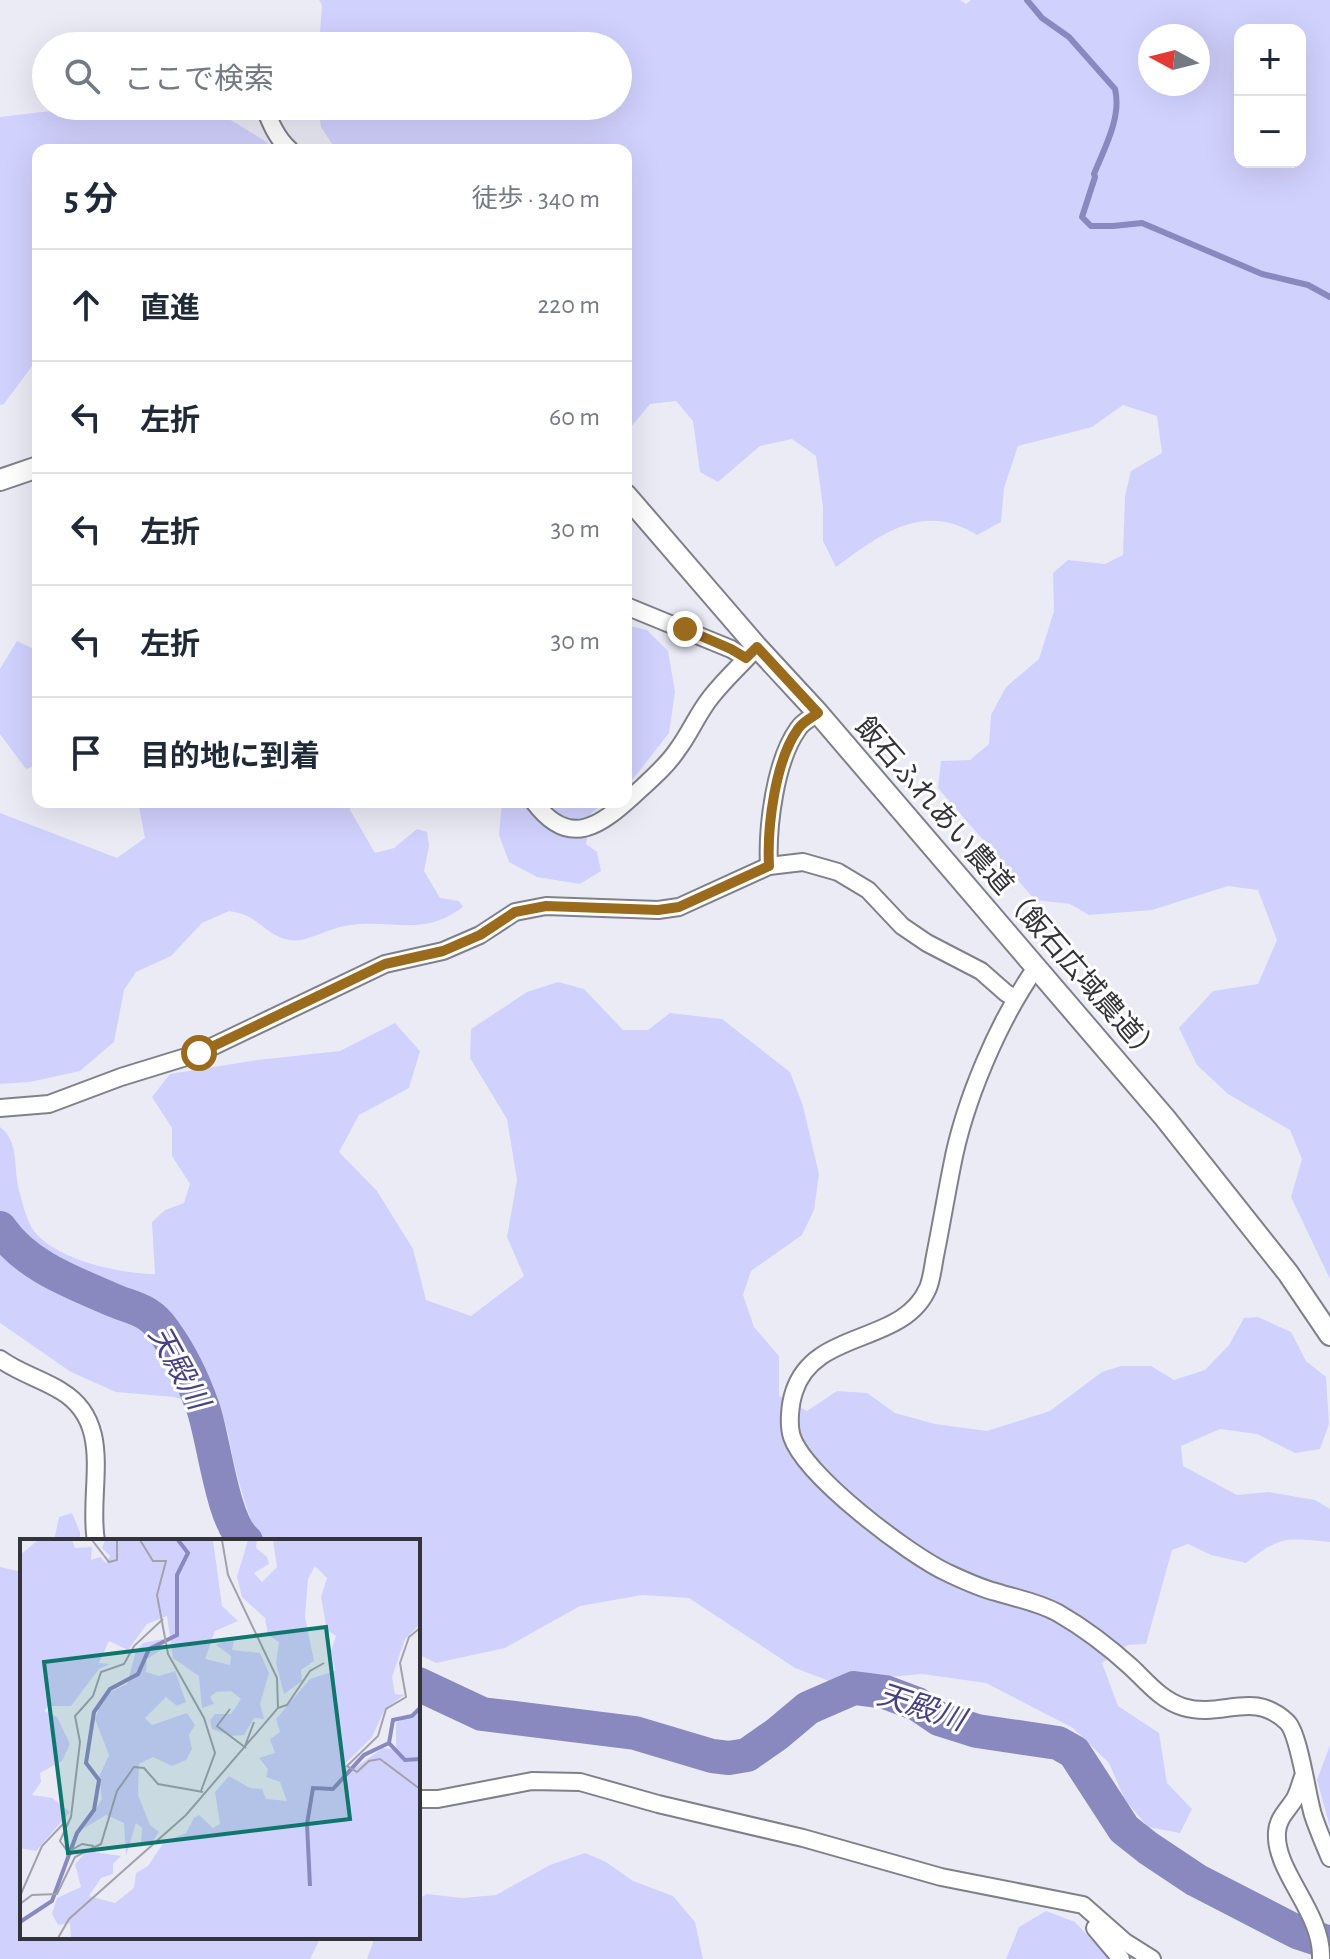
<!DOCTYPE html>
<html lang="ja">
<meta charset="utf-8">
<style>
:root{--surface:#fff;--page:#f2f2f3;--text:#1f2937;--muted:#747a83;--line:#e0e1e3}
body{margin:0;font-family:"Alegreya Sans","Noto Sans JP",sans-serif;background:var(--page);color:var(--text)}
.controls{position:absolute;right:24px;top:24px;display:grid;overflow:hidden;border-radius:16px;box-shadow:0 8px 32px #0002}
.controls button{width:72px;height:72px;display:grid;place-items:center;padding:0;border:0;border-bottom:2px solid var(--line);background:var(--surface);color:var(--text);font:40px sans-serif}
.compass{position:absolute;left:1138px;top:24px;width:72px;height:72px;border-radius:50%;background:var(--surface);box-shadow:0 8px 32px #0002;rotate:277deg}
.stop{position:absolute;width:24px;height:24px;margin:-18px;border:6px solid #9b6b1d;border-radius:50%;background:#fff}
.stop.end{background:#9b6b1d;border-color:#fff;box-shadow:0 2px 8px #0008}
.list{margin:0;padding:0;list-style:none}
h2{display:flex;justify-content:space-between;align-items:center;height:104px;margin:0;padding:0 32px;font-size:34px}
h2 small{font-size:26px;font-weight:400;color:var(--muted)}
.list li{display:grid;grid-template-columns:52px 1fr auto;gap:24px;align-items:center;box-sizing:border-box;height:112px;padding:0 32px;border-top:2px solid var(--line)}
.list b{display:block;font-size:30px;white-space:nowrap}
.list em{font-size:26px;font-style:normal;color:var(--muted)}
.icon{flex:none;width:44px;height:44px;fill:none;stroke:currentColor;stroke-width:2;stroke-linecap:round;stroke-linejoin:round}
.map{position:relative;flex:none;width:1330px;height:1959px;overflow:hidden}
.search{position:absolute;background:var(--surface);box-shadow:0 8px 32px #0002;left:32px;top:32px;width:600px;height:88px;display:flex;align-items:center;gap:20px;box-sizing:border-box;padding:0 28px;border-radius:44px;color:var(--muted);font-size:30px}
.panel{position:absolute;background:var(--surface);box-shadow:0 8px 32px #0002;left:32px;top:144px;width:600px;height:664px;border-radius:16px}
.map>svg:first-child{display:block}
.green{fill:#d1d1fe;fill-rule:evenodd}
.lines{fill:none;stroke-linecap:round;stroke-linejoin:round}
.stream{stroke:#8a89bf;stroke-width:6}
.river{stroke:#8a89bf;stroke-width:34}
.minor-casing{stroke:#80808a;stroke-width:20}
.tertiary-casing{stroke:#80808a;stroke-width:24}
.minor{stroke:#fff;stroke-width:16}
.tertiary{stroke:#fff;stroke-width:20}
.route{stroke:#9b6b1d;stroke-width:10}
.labels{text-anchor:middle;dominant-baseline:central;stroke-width:6;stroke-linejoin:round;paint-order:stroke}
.street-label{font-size:28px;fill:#343438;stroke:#fff}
.water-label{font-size:30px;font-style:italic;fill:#474184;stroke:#fff}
.inset-river{fill:none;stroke:#8a89bf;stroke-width:4}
.inset-road{fill:none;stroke:#a2a2aa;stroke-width:2}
.view{fill:#0f766e;fill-opacity:0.15;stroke:#0f766e;stroke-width:4}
.inset-edge{fill:none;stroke:#343438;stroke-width:4}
</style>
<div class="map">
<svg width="1330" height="1959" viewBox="0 0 1330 1959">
<rect width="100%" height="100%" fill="#ebebf6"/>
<g class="green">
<path d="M319,0H960L966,4L971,0H1330V1279L1291,1197L1302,1159L1290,1130L1228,1094L1197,1065L1179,1028L1213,991L1258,984L1277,940L1258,890L1228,886L1152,910L1089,915L1070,904L1035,900L938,788L941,761L970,760L989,744L991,715L1006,687L1039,659L1054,611L1053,573L1068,560L1105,564L1123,555L1125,496L1131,471L1162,453L1157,416L1123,405L1092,427L1018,446L1004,488L1001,522L977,535C923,501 881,534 836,567L823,541V507L816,456L792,439L760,446L718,482L700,472L693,421L676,401L650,404L626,433V150H336L321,127L318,106H618V46H319L322,5ZM1240,30H1300V162H1240ZM1198,36V84H1150V36Z"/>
<path d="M77,108L167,109L221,114L268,143L269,150H38V358L4,404L0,405V117Z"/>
<path d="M626,625L647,630L668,651L675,692L669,733L626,788Z"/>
<path d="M17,641L38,651V765L26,769L0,734V669Z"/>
<path d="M138,802H351L350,810L375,853L394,848L417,829L427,832L429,846L424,871L440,898L459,901L463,907C420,939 390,917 344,926C327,929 306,943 290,940C272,938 262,923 247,916C241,913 234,912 229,911L202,923L171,956L136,972L124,990L114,1042L80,1071L30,1082L0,1084V813L117,858L145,838Z"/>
<path d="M502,802H606L591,813L586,844L597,852L601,871L580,884L537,877L509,862L499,835Z"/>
<path d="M558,982L584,989L623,1030H648L670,1013L722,1019L790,1072L803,1106L819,1174L814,1210L802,1235L751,1271L743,1295L754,1327L779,1356V1396L807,1411L837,1391L867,1393L895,1413L935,1424L987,1431L1050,1411L1102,1372L1121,1366H1151L1174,1380L1205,1370L1229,1345L1244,1318L1258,1317L1291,1332L1306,1361L1326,1377L1329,1424L1320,1449L1295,1453L1257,1434L1220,1429L1181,1446L1183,1466L1237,1495L1269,1492L1315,1500L1330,1509V1542C1287,1538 1281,1535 1246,1563L1211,1555L1188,1544L1172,1550L1146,1644L1128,1645L1102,1663L1118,1706L1159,1733L1167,1783L1192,1809L1180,1833L1148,1827L1125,1800L1109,1763L1073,1728L986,1683L922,1674L832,1682L795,1668L689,1598L642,1595L580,1606L505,1648L436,1663L418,1654V1541H259C249,1516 240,1489 234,1463C229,1443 229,1426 218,1409L174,1397L116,1392L71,1372L0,1323V1127C20,1142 13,1168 19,1190C22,1202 27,1222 34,1231C56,1260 121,1274 155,1274L152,1222L165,1210L184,1203L190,1184L172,1156V1128L152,1097L170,1074L257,1060L340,1051L395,1023L420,1051L409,1088L359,1115L339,1152L377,1191L413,1249L426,1300L471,1316L524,1276L507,1237L517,1180L507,1119L470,1058L471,1029L527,992Z"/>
<path d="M72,1513L80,1532V1541H54L59,1517Z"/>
<path d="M0,1567L22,1572V1937H321L310,1959H0Z"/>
<path d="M1330,1745V1827L1317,1780Z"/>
<path d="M585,1853L606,1862L633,1881L673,1896L695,1922L703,1959H367L375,1937H418V1899L427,1894L462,1898L496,1895L550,1865Z"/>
<path d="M1046,1911L1075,1922L1110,1959H1006L1019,1927Z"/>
</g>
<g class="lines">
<path class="stream" d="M1027,0L1042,18L1069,37L1115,89C1122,117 1104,149 1094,174L1095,177L1082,217L1091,226H1113L1142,223L1262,274L1308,285L1330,297"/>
<g class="river">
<path d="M0,1228C26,1266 72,1282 113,1300C134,1309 149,1309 164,1331C180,1353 194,1382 203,1408C214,1439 222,1522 246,1541"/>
<path d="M418,1684L482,1714L635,1733L712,1756L729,1758L747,1755L777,1734L808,1708L854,1688L885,1692L917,1704L939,1719L977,1731L1058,1743L1074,1752L1124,1829L1148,1848L1196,1880L1297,1932L1330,1943"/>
</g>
<defs>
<g id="minor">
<path d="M264,106C270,122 277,139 290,150"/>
<path d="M626,606L731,649L746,658"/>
<path d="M534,802C570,850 601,825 635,794C650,780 667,766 678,749C690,733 698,713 711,697C725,679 742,664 757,647"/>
<path d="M769,866C767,827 775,761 798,729C802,722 811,718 818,713"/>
<path d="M1035,969C998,1022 964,1102 952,1166C946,1196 941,1226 935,1256C933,1266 932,1278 928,1288C903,1346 814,1328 794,1392C790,1404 788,1425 792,1437C805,1476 909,1555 948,1573C963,1580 980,1588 996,1592C1018,1599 1038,1602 1058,1613C1084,1628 1109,1647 1131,1667C1147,1682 1161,1700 1183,1707C1223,1719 1252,1689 1287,1722C1299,1733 1307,1795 1313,1815C1318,1830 1324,1844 1330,1858"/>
<path d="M0,1108L49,1104L121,1077L199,1053L385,964L443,951L480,935L515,912L546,906L658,910L679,907L769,866L803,862L838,872L868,890L902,926L927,943L981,971L1006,993L1015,998"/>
<path d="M0,1359C19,1373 42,1379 61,1391C116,1424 87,1490 96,1541"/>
<path d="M1303,1777C1300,1784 1298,1794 1294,1800C1287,1811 1278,1818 1277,1832C1274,1872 1323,1912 1321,1959"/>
<path d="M418,1799H438L532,1781L580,1782L658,1804L803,1838L941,1877L1083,1905L1125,1942L1152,1959"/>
<path d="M1095,1928L1121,1959"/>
</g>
<g id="tertiary">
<path d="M0,480L38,467"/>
<path d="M626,495L757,647L818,713L1165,1118L1288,1273L1330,1335"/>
</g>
</defs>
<use href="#minor" class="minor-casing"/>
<use href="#tertiary" class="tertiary-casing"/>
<use href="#minor" class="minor"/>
<use href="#tertiary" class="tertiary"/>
</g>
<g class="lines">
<path class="route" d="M199,1053L385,964L443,951L480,935L515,912L546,906L658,910L679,907L769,866C767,827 775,761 798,729C802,722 811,718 818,713L757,647L746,658L731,649L685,629"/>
</g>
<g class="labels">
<g class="street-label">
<text transform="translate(1007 891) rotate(49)">飯石ふれあい農道（飯石広域農道）</text>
</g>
<g class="water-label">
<text transform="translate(178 1368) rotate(61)">天殿川</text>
<text transform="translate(921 1708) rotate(18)">天殿川</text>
</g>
</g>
<g transform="translate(20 1539)">
<rect width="400" height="400" fill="#ebebf6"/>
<path d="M18,1H52L55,9L72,8L71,21L80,18L86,24L90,17L82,9L85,1H193L202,67L218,82L195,92L185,120L210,126L211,117L196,106L209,100L214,102L212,111L240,114L249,134L240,165L244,180L234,179L224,196L213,197L192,190L190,181L195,175H211L221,160L211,152L196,153L190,158L194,165L182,169L179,137L153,119L147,77L127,85L108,111L89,102L79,124L90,125L79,130L51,167H28L24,172L37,178L50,205L42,222L20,234L21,243L12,256L32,259L50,273L16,312L0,309V16ZM228,1H237L236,9L247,18L249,25L234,34L242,43L257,28L253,1H400V85L385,100L372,138L375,155L384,156L365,170L352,198L323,227L336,228L363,209L376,211V184L400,172V399H51L50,384L38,386L32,375L37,359L61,348L55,325L67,312L101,317L93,325V335L81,339L69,357L95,364L114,349L116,334L128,327L144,303L166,294L174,279L179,276L193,289L200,285L195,253L209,237L230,249L242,250L246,260L267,262L260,243L246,238L248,230L239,219L255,214L250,200L260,193L256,180L290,140L315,132L311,112L316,97L307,91L301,58L307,39L295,27L288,40L285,78L294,122L281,131L282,142L264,155L256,124L259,103L248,96L245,79L222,58L217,38ZM143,100L144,109L127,120L126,133L139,137L155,132L166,163L157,167L146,158L125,179L132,186L167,174L175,186L169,196L172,210L166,221L152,227L133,218L119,225L118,256L130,286L139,293L132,303L121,304L122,289L116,284L106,317L104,284L86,276L63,290L82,260L79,238L89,216L75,180L84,156L107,145L116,112L123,104Z" fill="#d1d1fe"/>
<path class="inset-river" d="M400,169L392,177L373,181L369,204L385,221L400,220M290,347L287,285L293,249L313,250L344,216L369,204M0,383L32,362L57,294L74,271L79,241L66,224L74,173L90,150L118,135L129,110L157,96V36L168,14L158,1"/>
<path class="inset-road" d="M72,1L89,23L97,21V1M120,1L133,22H146L137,56L148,115L184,179L195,214L181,252M400,89L389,98L380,124L386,158L366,170L358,197L327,227L337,233L349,222L360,220L400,250M258,169L267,166L290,132L304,124M210,170L197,187L226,209M225,207L234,183M74,307L62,305L48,313L40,302L51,278L60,203L55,177L73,157L81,133L104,125L114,107L143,80M0,357L22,307L45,283M0,365L12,356L37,355L55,318L81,305L97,252L114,228L124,229L138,245L183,253M38,399L49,380L166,276L258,169L257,139L208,36L202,1"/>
<path class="view" d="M306,88L330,280L48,314L24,123Z"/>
<rect width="400" height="400" class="inset-edge"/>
</g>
</svg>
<div class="controls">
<button>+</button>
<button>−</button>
</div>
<svg class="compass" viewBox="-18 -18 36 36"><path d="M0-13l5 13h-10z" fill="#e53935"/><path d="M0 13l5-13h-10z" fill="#747a83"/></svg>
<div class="stop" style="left:199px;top:1053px"></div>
<div class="stop end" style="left:685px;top:629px"></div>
<div class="search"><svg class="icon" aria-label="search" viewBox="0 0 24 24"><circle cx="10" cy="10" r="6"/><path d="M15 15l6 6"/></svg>ここで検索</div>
<section class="panel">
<h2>5 分<small>徒歩 · 340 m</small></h2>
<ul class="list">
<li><svg class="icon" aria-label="ahead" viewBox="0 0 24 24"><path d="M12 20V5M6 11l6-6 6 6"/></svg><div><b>直進</b></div><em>220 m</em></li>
<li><svg class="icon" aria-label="left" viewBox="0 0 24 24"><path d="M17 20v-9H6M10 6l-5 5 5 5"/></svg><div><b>左折</b></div><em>60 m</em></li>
<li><svg class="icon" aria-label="left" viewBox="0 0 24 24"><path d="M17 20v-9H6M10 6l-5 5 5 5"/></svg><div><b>左折</b></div><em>30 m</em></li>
<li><svg class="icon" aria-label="left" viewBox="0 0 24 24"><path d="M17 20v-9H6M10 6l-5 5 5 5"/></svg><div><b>左折</b></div><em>30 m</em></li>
<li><svg class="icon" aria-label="arrive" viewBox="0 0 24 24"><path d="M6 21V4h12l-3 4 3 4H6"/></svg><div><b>目的地に到着</b></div></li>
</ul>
</section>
</div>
